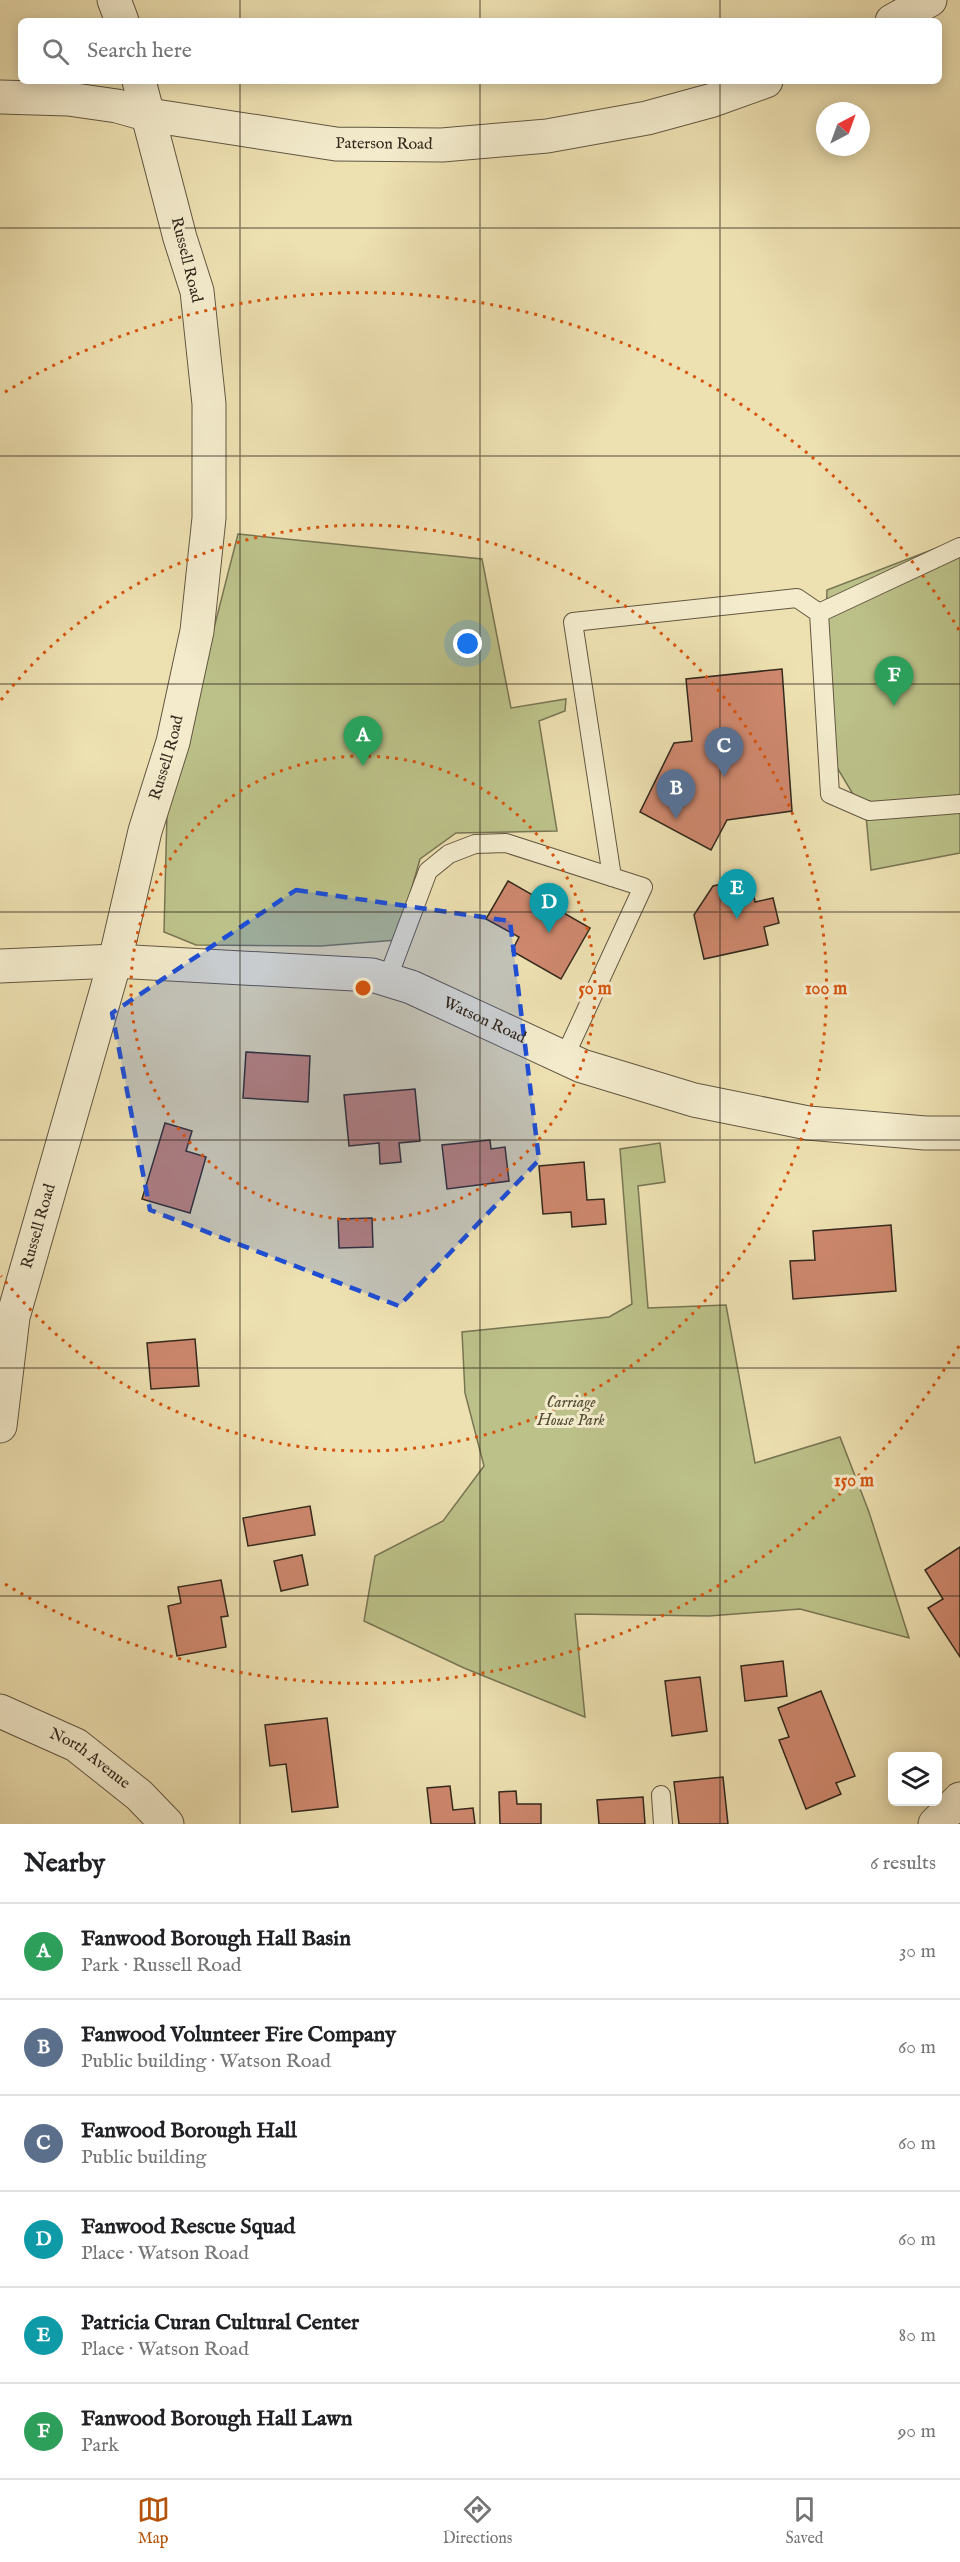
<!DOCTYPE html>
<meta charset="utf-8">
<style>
:root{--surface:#fff;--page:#f2f2f2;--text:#202124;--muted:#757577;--line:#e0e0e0;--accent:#b45309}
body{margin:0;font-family:"IM FELL English",serif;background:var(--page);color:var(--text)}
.controls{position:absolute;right:18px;bottom:18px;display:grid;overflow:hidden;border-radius:9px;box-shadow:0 3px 15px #0003}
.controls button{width:54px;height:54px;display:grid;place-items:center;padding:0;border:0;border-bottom:2px solid var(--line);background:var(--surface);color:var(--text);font:30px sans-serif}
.compass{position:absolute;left:816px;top:102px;width:54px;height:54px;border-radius:50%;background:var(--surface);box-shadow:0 3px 15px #0003;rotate:41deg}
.you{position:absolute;left:468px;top:644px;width:21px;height:21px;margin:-15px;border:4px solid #fff;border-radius:50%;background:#1a73e8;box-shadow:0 0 0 9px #1a73e833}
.badge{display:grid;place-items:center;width:39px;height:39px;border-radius:50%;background:var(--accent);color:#fff;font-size:20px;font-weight:700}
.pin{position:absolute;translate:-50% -50px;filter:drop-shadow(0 2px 3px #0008)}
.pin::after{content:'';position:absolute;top:32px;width:21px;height:18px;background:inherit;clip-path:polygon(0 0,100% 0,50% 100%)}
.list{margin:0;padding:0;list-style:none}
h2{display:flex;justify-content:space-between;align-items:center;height:78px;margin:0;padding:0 24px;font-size:26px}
h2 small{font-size:20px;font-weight:400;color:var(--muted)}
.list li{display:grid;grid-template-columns:39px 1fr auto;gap:18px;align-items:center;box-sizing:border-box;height:96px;padding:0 24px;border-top:2px solid var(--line)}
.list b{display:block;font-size:22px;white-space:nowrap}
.list p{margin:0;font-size:20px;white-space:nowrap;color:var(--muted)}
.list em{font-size:20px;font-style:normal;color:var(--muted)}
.icon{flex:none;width:33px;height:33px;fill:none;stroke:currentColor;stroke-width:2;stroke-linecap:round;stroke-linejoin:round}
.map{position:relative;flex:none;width:960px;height:1824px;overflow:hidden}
.search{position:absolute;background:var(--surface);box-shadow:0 3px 15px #0003;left:18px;right:18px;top:18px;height:66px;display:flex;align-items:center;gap:15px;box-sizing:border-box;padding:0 21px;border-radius:9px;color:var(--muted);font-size:22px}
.sheet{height:654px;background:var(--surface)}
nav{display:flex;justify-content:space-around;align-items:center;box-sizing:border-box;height:84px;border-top:2px solid var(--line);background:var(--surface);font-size:16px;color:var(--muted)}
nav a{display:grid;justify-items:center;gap:3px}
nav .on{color:var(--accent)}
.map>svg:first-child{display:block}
.green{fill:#bcc189;stroke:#787553;stroke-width:1.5}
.building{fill:#ce886e;stroke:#33291d;stroke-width:1.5}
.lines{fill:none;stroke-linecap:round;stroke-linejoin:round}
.service-casing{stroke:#625742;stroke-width:20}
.minor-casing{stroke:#625742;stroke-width:35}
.tertiary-casing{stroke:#625742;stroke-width:35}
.service{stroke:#f3ebcc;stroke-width:18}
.minor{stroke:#f3ebcc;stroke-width:33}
.tertiary{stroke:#f3ebcc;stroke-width:33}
.marked{fill:#1d4ed8;fill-opacity:0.2;stroke:#1d4ed8;stroke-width:4.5;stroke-dasharray:12 8;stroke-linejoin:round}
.grid{fill:none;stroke:#33291d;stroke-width:1.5;stroke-opacity:0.55}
.ring{fill:none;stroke:#d6540e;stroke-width:3;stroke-dasharray:3 6}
.labels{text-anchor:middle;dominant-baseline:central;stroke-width:6;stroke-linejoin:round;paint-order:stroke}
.street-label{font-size:16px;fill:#33291d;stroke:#f3ebcc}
.park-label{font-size:16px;font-style:italic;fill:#554f38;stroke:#f3ebcc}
.centre{fill:#d6540e;stroke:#f3ebcc;stroke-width:3}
.ring-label{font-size:18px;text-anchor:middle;font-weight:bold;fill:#d6540e;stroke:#f3ebcc;stroke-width:6;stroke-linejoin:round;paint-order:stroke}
</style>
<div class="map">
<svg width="960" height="1824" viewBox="0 0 960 1824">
<rect width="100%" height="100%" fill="#ede0b1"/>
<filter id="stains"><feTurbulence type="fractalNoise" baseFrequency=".00333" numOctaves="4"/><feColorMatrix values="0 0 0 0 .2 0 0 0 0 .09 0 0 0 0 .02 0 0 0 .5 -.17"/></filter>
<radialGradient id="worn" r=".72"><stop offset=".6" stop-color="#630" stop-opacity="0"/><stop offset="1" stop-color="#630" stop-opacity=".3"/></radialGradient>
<g class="green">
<path d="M238,534L482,559L511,708L566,699L565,711L539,721L557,831L456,833L420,859L397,940L321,946L196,945L164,932L167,812Z"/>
<path d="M960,539V853L871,870L866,816L832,759L825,652L827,590Z"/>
<path d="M660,1143L665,1182L638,1186L648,1308L726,1305L755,1463L840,1437L869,1512L909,1638L800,1609L709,1616L575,1614L585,1717L464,1668L364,1621L375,1556L443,1521L484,1466L465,1393L462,1332L609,1317L632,1304L620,1149Z"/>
</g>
<g class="building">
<path d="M782,669L792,811L727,820L711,850L640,812L674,743L692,741L686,679Z"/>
<path d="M750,878L755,902L773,898L779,923L764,927L768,945L704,959L694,915L713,886Z"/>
<path d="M508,881L590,928L561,979L512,951L519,937L486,919Z"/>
<path d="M246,1052L310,1056L308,1102L243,1098Z"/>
<path d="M415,1089L420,1141L399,1143L401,1162L380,1164L379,1143L349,1146L344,1095Z"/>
<path d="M165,1123L192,1131L186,1151L206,1157L190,1213L142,1199Z"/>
<path d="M490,1140L491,1149L505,1147L509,1181L447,1189L442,1145Z"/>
<path d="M584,1162L587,1200L604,1199L606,1224L572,1227L571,1212L543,1214L539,1166Z"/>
<path d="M372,1218L373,1247L339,1248L338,1219Z"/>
<path d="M891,1225L896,1291L793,1299L790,1261L815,1260L813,1231Z"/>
<path d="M195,1339L199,1386L151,1389L147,1343Z"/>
<path d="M310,1506L315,1535L248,1546L243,1518Z"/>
<path d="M960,1547V1657L928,1608L943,1599L925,1570Z"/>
<path d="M302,1555L308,1585L281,1591L274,1561Z"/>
<path d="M221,1580L228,1616L221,1617L226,1647L177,1656L168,1606L181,1603L178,1587Z"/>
<path d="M783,1661L787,1696L745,1701L741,1666Z"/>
<path d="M700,1677L707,1731L672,1736L665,1681Z"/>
<path d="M821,1691L855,1776L836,1783L841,1794L806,1809L779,1740L789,1737L778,1708Z"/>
<path d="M327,1718L338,1807L292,1812L286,1764L270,1766L265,1725Z"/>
<path d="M723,1777L728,1824H679L674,1782Z"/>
<path d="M450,1786L453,1810L473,1808L475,1824H431L427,1788Z"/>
<path d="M516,1791L517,1804H541V1824H500L499,1792Z"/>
<path d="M643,1797L645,1824H599L597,1800Z"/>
</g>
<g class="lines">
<defs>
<g id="service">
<path d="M819,613L960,547"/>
<path d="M612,877L573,622L797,598L819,613L830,794L869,811L960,804"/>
<path d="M387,980L428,871L449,854L475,844L506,843L643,887L564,1058"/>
<path d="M661,1795L663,1824"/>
</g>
<g id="minor">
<path d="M114,0L122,21"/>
<path d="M892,21L930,0"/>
<path id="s1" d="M0,97L68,99L117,106L149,115L336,144L442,145L547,136L647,118L713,100L766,81"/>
<path id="s2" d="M0,966L115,961L372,975L411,987L582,1066L694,1100L808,1123L925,1133H960"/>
<path id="s3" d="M0,1426L13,1317L115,961L145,831L173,742L197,631L209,518V404L197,291L180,238L139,81"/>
</g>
<g id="tertiary">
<path id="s4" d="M0,1711L76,1745L139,1795L167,1824"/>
<path d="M935,1824L960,1799"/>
</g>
</defs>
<use href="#service" class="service-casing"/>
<use href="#minor" class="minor-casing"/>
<use href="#tertiary" class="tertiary-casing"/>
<use href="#service" class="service"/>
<use href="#minor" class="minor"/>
<use href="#tertiary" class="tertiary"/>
</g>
<path class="marked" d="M296,890L510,921L539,1160L399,1306L150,1210L112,1013Z"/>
<path class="grid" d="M240,0V21M480,0V21M720,0V21M240,81V1824M480,81V1824M720,81V1824M0,228H960M0,456H960M0,684H960M0,912H960M0,1140H960M0,1368H960M0,1596H960"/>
<g class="ring">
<circle cx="363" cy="988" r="232"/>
<path d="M1 700A463 463 0 1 1 1 1276"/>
<path d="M959 1346A695 695 0 0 1 5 1584M5 392A695 695 0 0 1 959 630"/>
</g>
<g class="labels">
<g class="street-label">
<text stroke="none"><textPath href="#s1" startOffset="388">Paterson Road</textPath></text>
<text transform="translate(186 260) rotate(76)">Russell Road</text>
<text stroke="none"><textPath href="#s3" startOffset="690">Russell Road</textPath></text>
<text stroke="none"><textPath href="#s2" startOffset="494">Watson Road</textPath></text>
<text stroke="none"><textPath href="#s3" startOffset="204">Russell Road</textPath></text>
<text stroke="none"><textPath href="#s4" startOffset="102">North Avenue</textPath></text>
</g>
<g class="park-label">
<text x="571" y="1403">Carriage<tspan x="571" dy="18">House Park</tspan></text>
</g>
</g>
<circle cx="363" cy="988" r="9" class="centre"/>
<g class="ring-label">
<text x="595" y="994">50 m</text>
<text x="826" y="994">100 m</text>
<text x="854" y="1486">150 m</text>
</g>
<rect width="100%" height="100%" filter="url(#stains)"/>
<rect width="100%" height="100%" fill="url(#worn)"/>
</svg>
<div class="controls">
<button><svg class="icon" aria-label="layers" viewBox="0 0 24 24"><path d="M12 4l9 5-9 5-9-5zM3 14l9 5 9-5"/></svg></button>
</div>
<svg class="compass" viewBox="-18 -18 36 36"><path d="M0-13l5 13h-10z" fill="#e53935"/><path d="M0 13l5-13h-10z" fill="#757577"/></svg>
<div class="you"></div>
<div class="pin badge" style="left:363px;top:766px;background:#2e9e5b">A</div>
<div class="pin badge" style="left:676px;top:819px;background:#5c6f8a">B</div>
<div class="pin badge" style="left:724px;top:777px;background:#5c6f8a">C</div>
<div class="pin badge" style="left:549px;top:933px;background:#0f9aa8">D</div>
<div class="pin badge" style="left:737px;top:919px;background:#0f9aa8">E</div>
<div class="pin badge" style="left:894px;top:706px;background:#2e9e5b">F</div>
<div class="search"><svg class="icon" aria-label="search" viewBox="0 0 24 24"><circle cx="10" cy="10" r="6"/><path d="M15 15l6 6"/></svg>Search here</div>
</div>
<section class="sheet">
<h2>Nearby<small>6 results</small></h2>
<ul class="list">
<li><span class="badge" style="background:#2e9e5b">A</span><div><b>Fanwood Borough Hall Basin</b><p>Park · Russell Road</p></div><em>30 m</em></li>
<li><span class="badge" style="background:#5c6f8a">B</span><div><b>Fanwood Volunteer Fire Company</b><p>Public building · Watson Road</p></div><em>60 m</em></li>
<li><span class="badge" style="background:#5c6f8a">C</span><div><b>Fanwood Borough Hall</b><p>Public building</p></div><em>60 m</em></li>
<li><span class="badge" style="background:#0f9aa8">D</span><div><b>Fanwood Rescue Squad</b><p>Place · Watson Road</p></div><em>60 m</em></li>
<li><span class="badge" style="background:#0f9aa8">E</span><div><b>Patricia Curan Cultural Center</b><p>Place · Watson Road</p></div><em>80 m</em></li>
<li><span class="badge" style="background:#2e9e5b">F</span><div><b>Fanwood Borough Hall Lawn</b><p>Park</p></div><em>90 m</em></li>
</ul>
</section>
<nav>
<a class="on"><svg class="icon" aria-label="map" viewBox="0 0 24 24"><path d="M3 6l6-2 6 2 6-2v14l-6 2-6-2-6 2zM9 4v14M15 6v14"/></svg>Map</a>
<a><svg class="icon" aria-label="directions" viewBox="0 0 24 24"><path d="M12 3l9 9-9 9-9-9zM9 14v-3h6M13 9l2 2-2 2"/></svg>Directions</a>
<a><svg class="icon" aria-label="saved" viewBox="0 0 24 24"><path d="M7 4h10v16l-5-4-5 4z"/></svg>Saved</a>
</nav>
